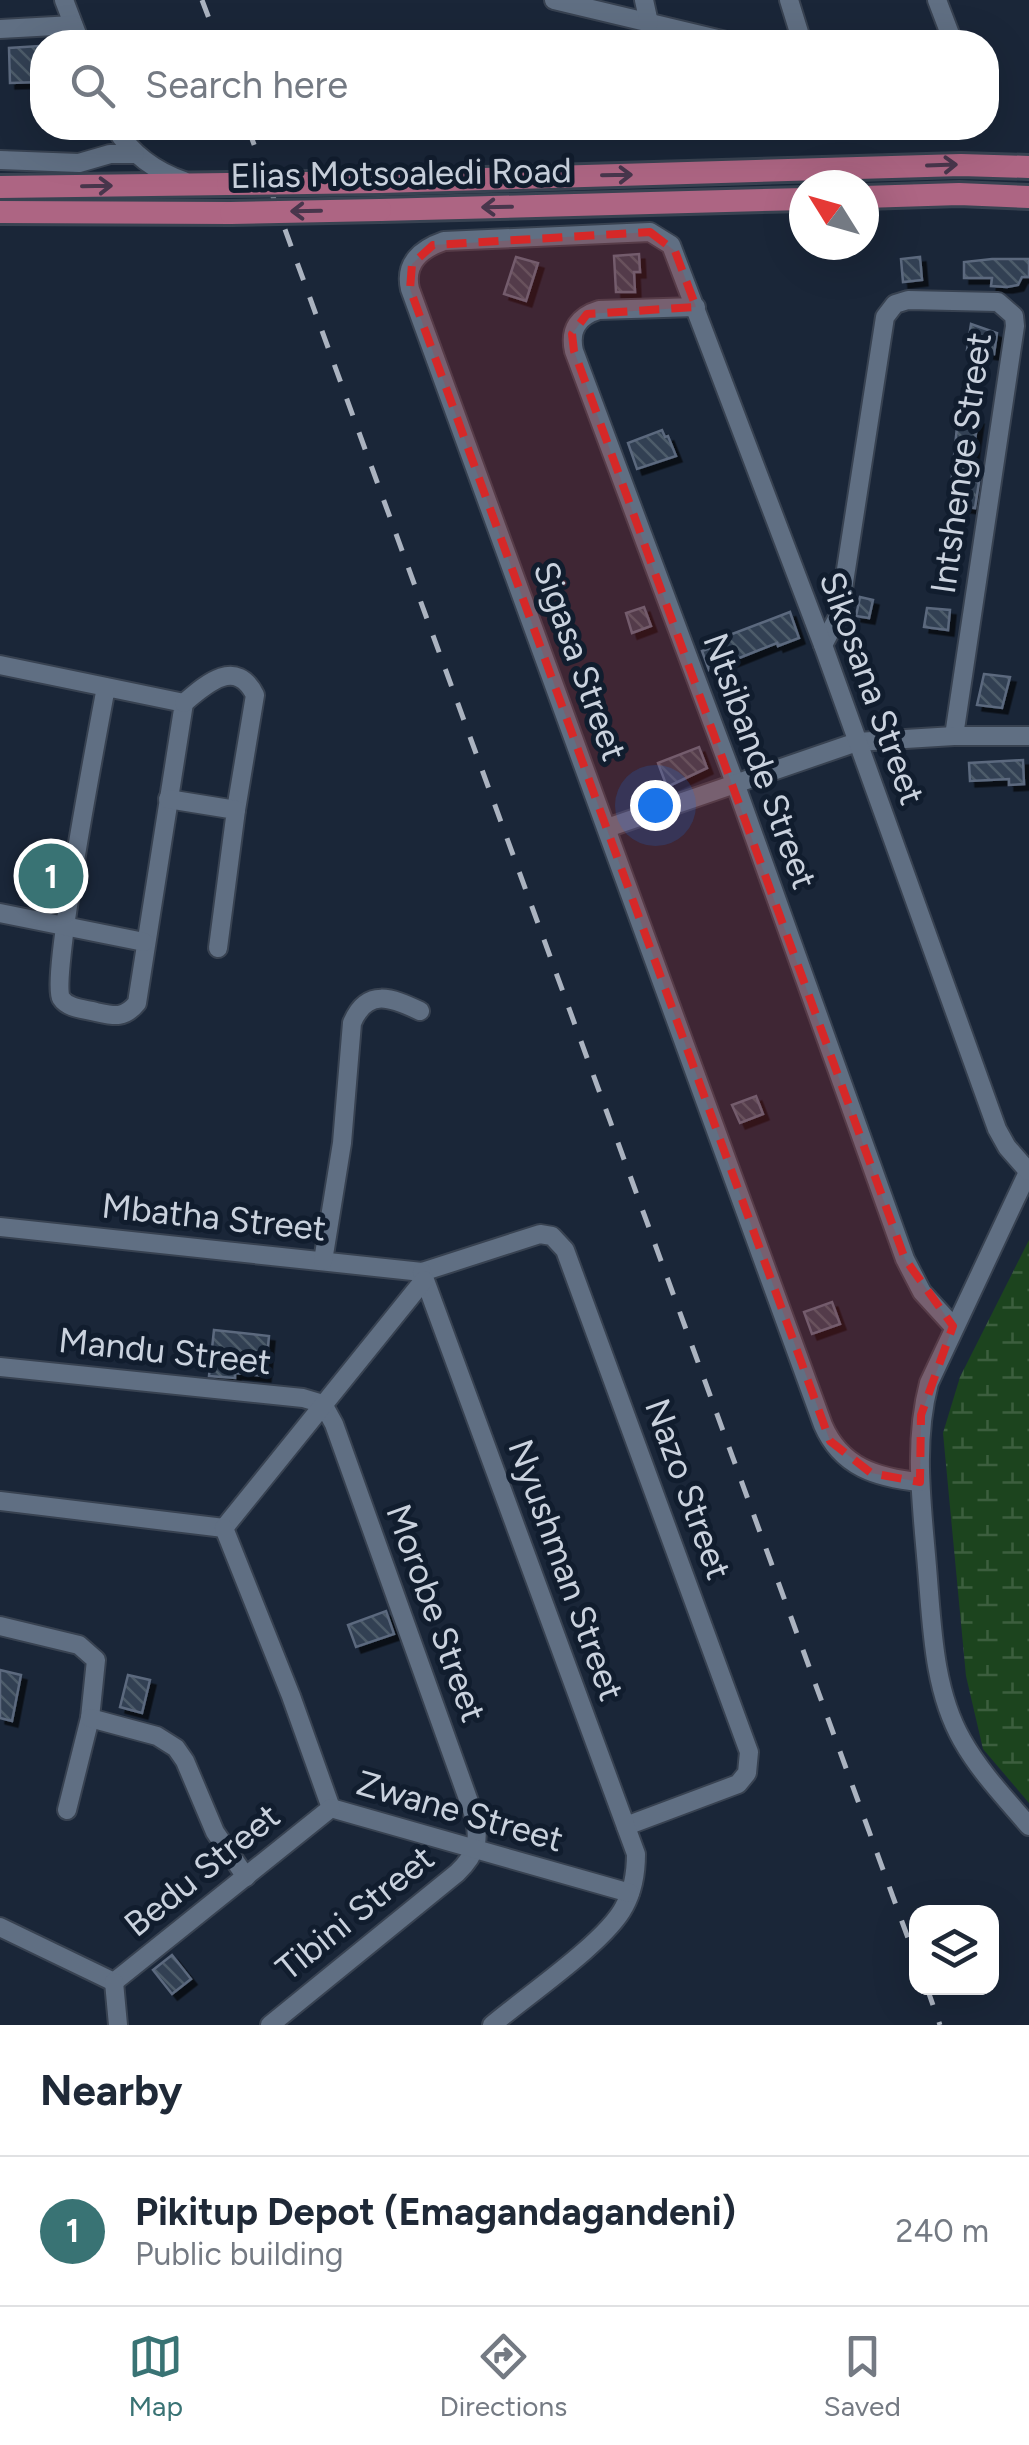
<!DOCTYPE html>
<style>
:root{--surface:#fff;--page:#f6f6f7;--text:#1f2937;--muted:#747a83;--line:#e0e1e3;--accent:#397374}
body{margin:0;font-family:Figtree,sans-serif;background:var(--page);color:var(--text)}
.controls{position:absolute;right:30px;bottom:30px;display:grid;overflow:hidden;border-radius:20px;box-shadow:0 10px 40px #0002}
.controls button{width:90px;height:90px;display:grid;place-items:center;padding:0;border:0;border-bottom:2px solid var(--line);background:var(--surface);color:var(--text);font:50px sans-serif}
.compass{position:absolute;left:789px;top:170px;width:90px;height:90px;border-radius:50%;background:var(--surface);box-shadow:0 10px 40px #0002;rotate:307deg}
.you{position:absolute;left:655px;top:805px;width:35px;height:35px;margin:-25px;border:8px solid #fff;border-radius:50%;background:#1a73e8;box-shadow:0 0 0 15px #1a73e833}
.badge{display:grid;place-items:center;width:65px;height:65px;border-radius:50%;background:var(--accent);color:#fff;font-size:32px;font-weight:700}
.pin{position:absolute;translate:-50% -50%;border:5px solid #fff;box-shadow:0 2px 10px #0006}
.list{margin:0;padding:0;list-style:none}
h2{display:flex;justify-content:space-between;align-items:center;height:130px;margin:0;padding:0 40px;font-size:42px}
h2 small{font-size:32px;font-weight:400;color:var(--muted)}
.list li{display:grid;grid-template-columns:65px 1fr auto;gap:30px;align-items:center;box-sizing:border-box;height:150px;padding:0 40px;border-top:2px solid var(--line)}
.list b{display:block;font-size:38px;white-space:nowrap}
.list p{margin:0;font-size:32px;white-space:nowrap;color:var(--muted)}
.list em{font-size:32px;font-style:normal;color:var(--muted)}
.icon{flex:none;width:55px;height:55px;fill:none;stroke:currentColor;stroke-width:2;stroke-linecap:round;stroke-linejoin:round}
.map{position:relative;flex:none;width:1029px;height:2025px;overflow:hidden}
.search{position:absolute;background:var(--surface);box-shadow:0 10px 40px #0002;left:30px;right:30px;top:30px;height:110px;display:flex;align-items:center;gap:25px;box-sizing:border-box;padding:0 35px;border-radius:40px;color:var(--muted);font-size:38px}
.sheet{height:280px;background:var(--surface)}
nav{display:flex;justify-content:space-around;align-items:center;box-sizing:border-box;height:140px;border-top:2px solid var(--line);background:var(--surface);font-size:28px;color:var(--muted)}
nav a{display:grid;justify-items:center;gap:5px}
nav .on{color:var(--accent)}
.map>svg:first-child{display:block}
.wetland{fill:url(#wetland-marsh)}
.building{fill:url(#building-back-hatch);stroke:#5b697e;stroke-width:2.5;filter:url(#shadow)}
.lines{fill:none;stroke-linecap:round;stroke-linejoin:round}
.minor-casing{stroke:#384251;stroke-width:22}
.major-casing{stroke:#384251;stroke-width:28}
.minor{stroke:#606f83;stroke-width:18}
.major{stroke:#ad6583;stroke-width:22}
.rail{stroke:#abb3c0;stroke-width:5;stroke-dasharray:18 18;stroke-linecap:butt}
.major-bridge-casing{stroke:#384251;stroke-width:28;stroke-linecap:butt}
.major-bridge{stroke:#ad6583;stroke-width:22}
.oneway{stroke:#48364c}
.marked{fill:#d62828;fill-opacity:0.2;stroke:#d62828;stroke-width:8;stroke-dasharray:20 12;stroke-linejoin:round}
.labels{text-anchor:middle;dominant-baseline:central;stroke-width:10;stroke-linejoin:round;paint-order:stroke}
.street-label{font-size:35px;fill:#cad2de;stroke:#111d2e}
</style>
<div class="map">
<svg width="1029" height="2025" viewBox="0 0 1029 2025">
<defs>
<pattern id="wetland-marsh" width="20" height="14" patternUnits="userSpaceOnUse" patternTransform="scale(2.5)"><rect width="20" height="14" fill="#1c441e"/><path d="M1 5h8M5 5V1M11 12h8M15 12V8" fill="none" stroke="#3c5e3e"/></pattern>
<pattern id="building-back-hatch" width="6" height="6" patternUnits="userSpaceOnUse" patternTransform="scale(2.5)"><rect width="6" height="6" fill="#324053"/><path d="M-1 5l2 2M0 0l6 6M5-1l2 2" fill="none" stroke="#4e5b6b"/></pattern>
<filter id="shadow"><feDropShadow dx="5.5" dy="5.5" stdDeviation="0" flood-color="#0009"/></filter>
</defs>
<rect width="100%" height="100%" fill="#1a2638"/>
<path class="wetland" d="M1029,1240V1803L983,1749L966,1676L943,1433L960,1377Z"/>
<g class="building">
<path d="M39,46L40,82L10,83L9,48Z"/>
<path d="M639,254L640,272H634L635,292H616L614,256Z"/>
<path d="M516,257L538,263L526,301L504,294Z"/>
<path d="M920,257L922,280L903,282L901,259Z"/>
<path d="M992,259H1029V277H1022L1018,285L1007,287L991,286L992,278H964V262Z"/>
<path d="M971,324L997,333L994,354L967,350Z"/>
<path d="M958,417L978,419L969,481L979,482L975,508L949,505Z"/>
<path d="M662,430L665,437L668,436L676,456L637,469L628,443Z"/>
<path d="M860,597L873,600L869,618L856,616Z"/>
<path d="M644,607L651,626L632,633L626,613Z"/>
<path d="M927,608L950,610L948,630L924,627Z"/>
<path d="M790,612L799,638L778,646L777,643L709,670L702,651L713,647L711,642Z"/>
<path d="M984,674L1010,677L1002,708L977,705Z"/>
<path d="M699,747L707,768L667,787L658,763Z"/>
<path d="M1023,760L1024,784L1009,785V779L970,781L969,763Z"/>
<path d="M756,1096L763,1114L740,1123L732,1105Z"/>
<path d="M832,1302L840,1324L812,1334L804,1312Z"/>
<path d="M214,1330L269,1336L265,1376L235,1373V1378L209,1376Z"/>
<path d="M386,1611L394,1634L356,1647L348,1625Z"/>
<path d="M0,1670L21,1675L12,1721L0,1718Z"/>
<path d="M128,1675L150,1680L142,1713L120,1707Z"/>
<path d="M172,1955L191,1979L172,1994L153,1970Z"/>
</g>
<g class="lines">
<defs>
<g id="minor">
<path d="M64,0L80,42"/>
<path d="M554,0L730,42"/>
<path d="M644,0L649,23"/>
<path d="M789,0L802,42"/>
<path d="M937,0L953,42"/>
<path d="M0,29L73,25"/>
<path d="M115,128C132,154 154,171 184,181"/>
<path d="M0,160L79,163L110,154H135"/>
<path d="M696,307L599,310C579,316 569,329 574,351L735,783L905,1259L922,1292L953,1326"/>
<path d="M823,645L839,615L885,317L895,304L908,300L998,302L1014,316L1015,326L954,736"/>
<path d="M0,665L184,703L137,1003C124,1019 114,1016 96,1012C85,1009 68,1009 61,998C50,981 99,725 106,687"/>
<path d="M184,703C206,684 236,657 255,695L236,810"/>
<path d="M168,799L236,810L218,948"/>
<path d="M607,828L857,742L954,736H1029"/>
<path d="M0,913L144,942"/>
<path d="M1029,1170L929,1383C913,1444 922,1505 927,1567C932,1625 933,1689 962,1740C980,1772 1006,1799 1029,1826"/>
<path d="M0,1227L422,1272L540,1234L552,1236L565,1250L749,1752L747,1773L738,1784L626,1826"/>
<path d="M323,1261L342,1143L352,1023C367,987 392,998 420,1011"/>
<path d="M422,1272L636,1854C636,1873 633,1891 624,1907C606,1942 525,1997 492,2025"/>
<path d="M0,1367L303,1398L323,1404L334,1424L472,1810C481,1837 478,1853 457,1873L270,2025"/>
<path d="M920,1482C877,1478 841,1467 823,1425L410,289C404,263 421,249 444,241L650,232L671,245L823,645L997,1129L1007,1147L1028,1171"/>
<path d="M0,1501L224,1528"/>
<path d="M224,1528L424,1280"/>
<path d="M224,1528L291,1696L331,1808"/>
<path d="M0,1626L79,1645L96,1660L90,1718L67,1810"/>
<path d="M90,1718L157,1736L176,1748L185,1761L215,1832L246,1877"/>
<path d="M331,1808L630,1893"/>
<path d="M0,1927L114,1982"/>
<path d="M114,1982L331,1808"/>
<path d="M114,1982L118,2025"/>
</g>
<g id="major">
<path d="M380,182L961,165L1029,167"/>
<path d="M0,187L228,184"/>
<path d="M864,197L959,194L1029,197"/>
<path d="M380,210L804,199"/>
<path d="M0,212L231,213"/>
</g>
</defs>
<use href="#minor" class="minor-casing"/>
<use href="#major" class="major-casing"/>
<use href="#minor" class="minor"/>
<use href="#major" class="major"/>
<g class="rail">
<path d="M202,0L218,42"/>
<path d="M248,128L916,1960"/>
<path d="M927,1988L940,2025"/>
</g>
<defs>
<g id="major-bridge">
<path d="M228,184L380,182"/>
<path d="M231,213L380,210"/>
</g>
</defs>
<use href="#major-bridge" class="major-bridge-casing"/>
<use href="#major-bridge" class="major-bridge"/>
</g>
<defs><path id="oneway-shaft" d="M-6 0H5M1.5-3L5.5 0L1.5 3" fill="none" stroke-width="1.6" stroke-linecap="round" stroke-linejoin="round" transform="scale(2.5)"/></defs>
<g class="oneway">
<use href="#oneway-shaft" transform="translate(942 165) rotate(-2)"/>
<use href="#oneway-shaft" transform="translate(617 175) rotate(-1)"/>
<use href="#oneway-shaft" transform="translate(97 186) rotate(-1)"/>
<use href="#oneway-shaft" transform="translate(497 207) rotate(179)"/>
<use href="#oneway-shaft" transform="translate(306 211) rotate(179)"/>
</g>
<path class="marked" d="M650,232L675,251L696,307L587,314L572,334L574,351L905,1259L953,1326L921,1415L920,1482L871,1473L830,1441L410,289L412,264L433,245Z"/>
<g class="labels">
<g class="street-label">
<text transform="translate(401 173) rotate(-1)">Elias Motsoaledi Road</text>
<text transform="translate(961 463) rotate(-82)">Intshenge Street</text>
<text transform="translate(580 661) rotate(70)">Sigasa Street</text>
<text transform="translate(872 688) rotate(70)">Sikosana Street</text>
<text transform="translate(760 761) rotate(70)">Ntsibande Street</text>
<text transform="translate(214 1217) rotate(6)">Mbatha Street</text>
<text transform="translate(165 1351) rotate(6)">Mandu Street</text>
<text transform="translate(688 1489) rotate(70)">Nazo Street</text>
<text transform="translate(566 1570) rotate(70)">Nyushman Street</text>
<text transform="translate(436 1613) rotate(70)">Morobe Street</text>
<text transform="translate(460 1811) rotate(16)">Zwane Street</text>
<text transform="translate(202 1870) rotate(-39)">Bedu Street</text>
<text transform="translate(355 1913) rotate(-39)">Tibini Street</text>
</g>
</g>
</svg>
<div class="controls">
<button><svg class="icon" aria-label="layers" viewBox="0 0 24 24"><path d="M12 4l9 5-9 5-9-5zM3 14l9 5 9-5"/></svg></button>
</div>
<svg class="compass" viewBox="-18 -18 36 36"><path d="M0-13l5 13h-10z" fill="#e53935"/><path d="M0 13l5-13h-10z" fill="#747a83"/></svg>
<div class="you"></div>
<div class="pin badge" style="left:51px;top:876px">1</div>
<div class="search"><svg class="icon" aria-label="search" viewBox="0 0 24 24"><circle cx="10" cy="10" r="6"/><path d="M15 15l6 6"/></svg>Search here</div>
</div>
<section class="sheet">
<h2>Nearby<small></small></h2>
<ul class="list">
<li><span class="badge">1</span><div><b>Pikitup Depot (Emagandagandeni)</b><p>Public building</p></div><em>240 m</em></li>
</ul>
</section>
<nav>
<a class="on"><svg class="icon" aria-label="map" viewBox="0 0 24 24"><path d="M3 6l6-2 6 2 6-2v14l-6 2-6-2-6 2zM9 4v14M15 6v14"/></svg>Map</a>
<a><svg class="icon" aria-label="directions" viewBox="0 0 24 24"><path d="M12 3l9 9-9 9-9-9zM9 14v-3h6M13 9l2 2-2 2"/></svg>Directions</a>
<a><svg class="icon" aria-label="saved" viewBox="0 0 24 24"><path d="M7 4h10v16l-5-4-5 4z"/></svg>Saved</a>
</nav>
